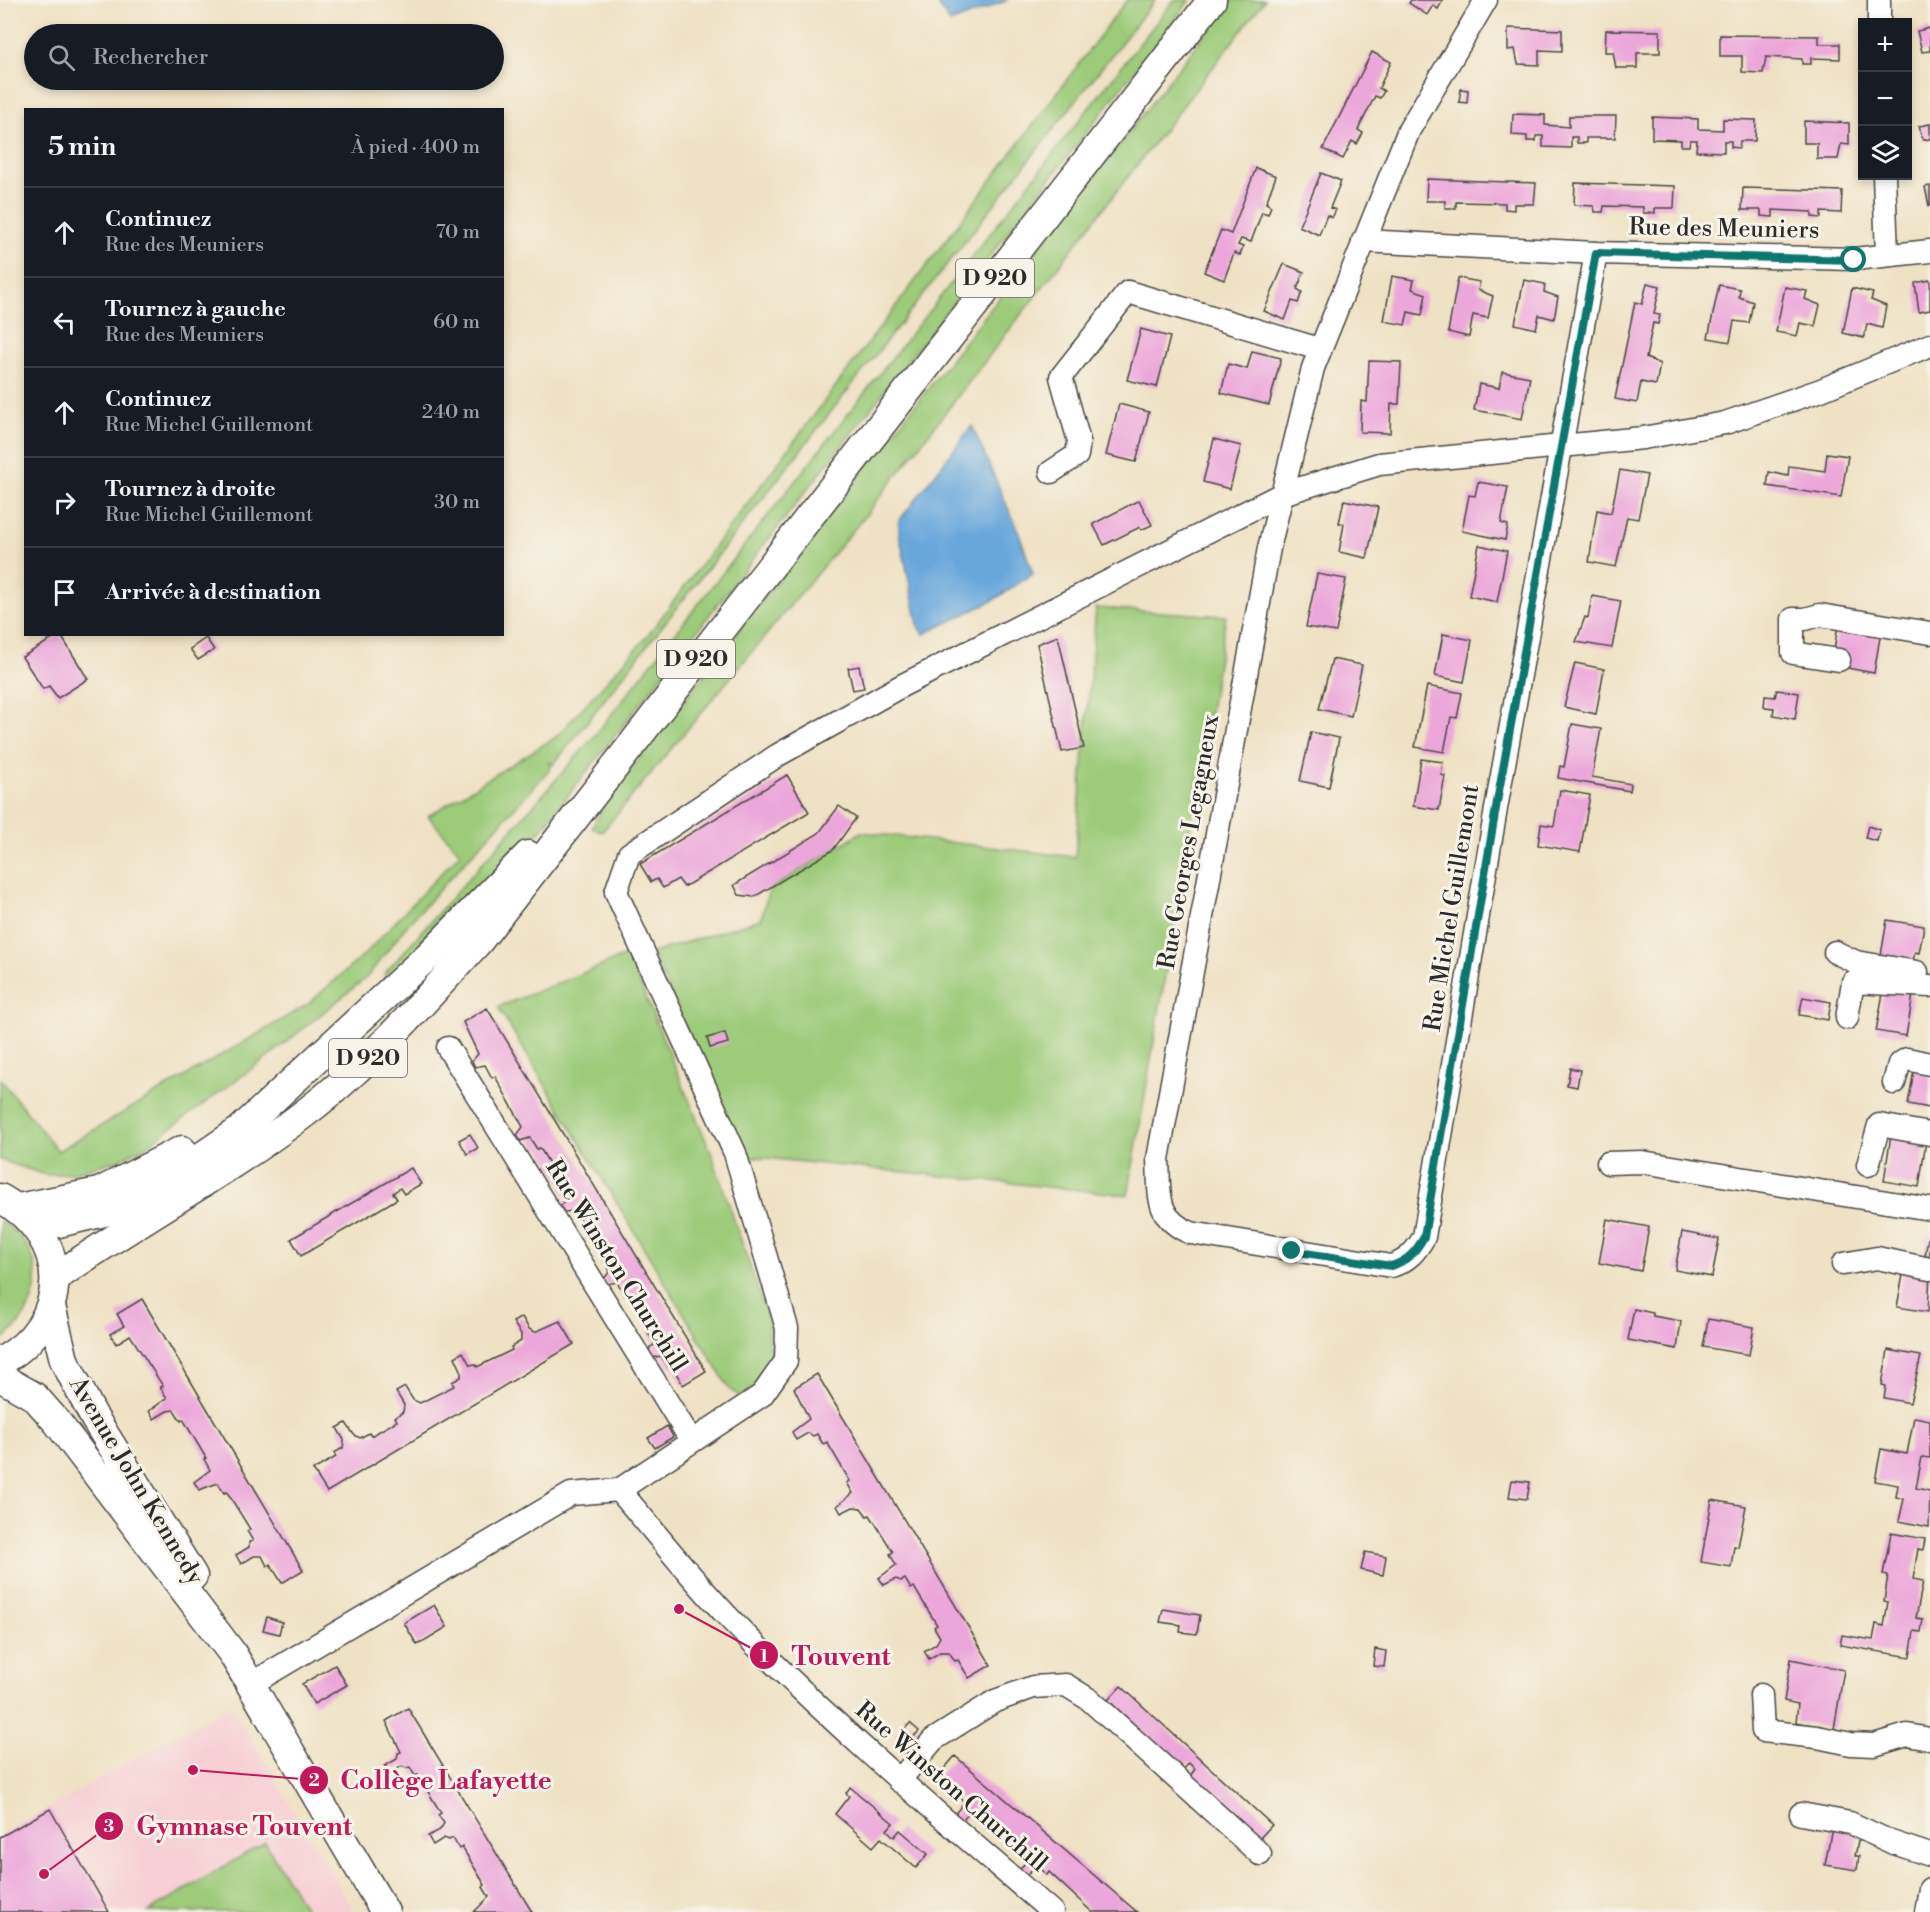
<!DOCTYPE html>
<html lang="fr">
<meta charset="utf-8">
<style>
:root{--surface:#171b24;--page:#20242c;--text:#f1f3f6;--muted:#9ea1a6;--line:#363941}
body{margin:0;font-family:"Libre Bodoni",serif;background:var(--page);color:var(--text)}
.controls{position:absolute;right:18px;top:18px;display:grid;overflow:hidden;border-radius:0px;box-shadow:0 3px 9px #0003}
.controls button{width:54px;height:54px;display:grid;place-items:center;padding:0;border:0;border-bottom:2px solid var(--line);background:var(--surface);color:var(--text);font:30px sans-serif}
.stop{position:absolute;width:18px;height:18px;margin:-14px;border:4px solid #0f766e;border-radius:50%;background:#fff}
.stop.end{background:#0f766e;border-color:#fff;box-shadow:0 2px 6px #0008}
.list{margin:0;padding:0;list-style:none}
h2{display:flex;justify-content:space-between;align-items:center;height:78px;margin:0;padding:0 24px;font-size:26px}
h2 small{font-size:20px;font-weight:400;color:var(--muted)}
.list li{display:grid;grid-template-columns:39px 1fr auto;gap:18px;align-items:center;box-sizing:border-box;height:90px;padding:0 24px;border-top:2px solid var(--line)}
.list b{display:block;font-size:22px;white-space:nowrap}
.list p{margin:0;font-size:20px;white-space:nowrap;color:var(--muted)}
.list em{font-size:20px;font-style:normal;color:var(--muted)}
.icon{flex:none;width:33px;height:33px;fill:none;stroke:currentColor;stroke-width:2;stroke-linecap:round;stroke-linejoin:round}
.map{position:relative;flex:none;width:1930px;height:1912px;overflow:hidden}
.search{position:absolute;background:var(--surface);box-shadow:0 3px 9px #0003;left:24px;top:24px;width:480px;height:66px;display:flex;align-items:center;gap:15px;box-sizing:border-box;padding:0 21px;border-radius:33px;color:var(--muted);font-size:22px}
.panel{position:absolute;background:var(--surface);box-shadow:0 3px 9px #0003;left:24px;top:108px;width:480px;height:528px;border-radius:0px}
.map>svg:first-child{display:block}
.built{fill:#f7cfd4}
.green{fill:#9dcb7a;stroke:#647b52;stroke-width:1.5}
.water{fill:#69a7db;stroke:#4a6983;stroke-width:1.5}
.building{fill:#eca7da}
.lines{fill:none;stroke-linecap:round;stroke-linejoin:round}
.minor-casing{stroke:#484642;stroke-width:25}
.major-casing{stroke:#484642;stroke-width:31}
.minor{stroke:#fff;stroke-width:22}
.major{stroke:#fff;stroke-width:28}
.route{stroke:#0f766e;stroke-width:8}
.labels{text-anchor:middle;dominant-baseline:central;stroke-width:6;stroke-linejoin:round;paint-order:stroke}
.shield{fill:#f7f3e8;stroke:#686764;stroke-width:1.5}
.shield-label{font-size:22px;font-weight:bold;fill:#2b2b2b}
.street-label{font-size:24px;fill:#2b2b2b;stroke:#f7f3e8}
.leader{fill:none;stroke:#c2185b;stroke-width:2}
.callout-dot{fill:#c2185b;stroke:#f7f3e8;stroke-width:2}
.mark-label{font-size:18px;text-anchor:middle;font-weight:bold;fill:#fff}
.callout-label{font-size:26px;text-anchor:middle;font-weight:bold;fill:#c2185b;stroke:#f7f3e8;stroke-width:6;stroke-linejoin:round;paint-order:stroke}
</style>
<div class="map">
<svg width="1930" height="1912" viewBox="0 0 1930 1912">
<rect width="100%" height="100%" fill="#f7f3e8"/>
<filter id="ink" filterUnits="userSpaceOnUse"><feTurbulence type="fractalNoise" baseFrequency=".0167" numOctaves="2"/><feDisplacementMap in="SourceGraphic" scale="12" xChannelSelector="R" yChannelSelector="G"/><feConvolveMatrix kernelMatrix="1 2 1 2 8 2 1 2 1" color-interpolation-filters="sRGB"/></filter>
<filter id="wash" filterUnits="userSpaceOnUse"><feTurbulence type="fractalNoise" baseFrequency=".008" numOctaves="4" result="noise"/><feDisplacementMap in="SourceGraphic" scale="24" xChannelSelector="R" yChannelSelector="G"/><feGaussianBlur stdDeviation="1.35" result="paint"/><feColorMatrix in="noise" values="0 0 0 0 0 0 0 0 0 0 0 0 0 0 0 0 0 1.4 0 .05"/><feComposite in="paint" operator="in"/></filter>
<g filter="url(#wash)">
<rect width="100%" height="100%" fill="#efe1c4"/>
<path class="built" d="M231,1705L354,1912H0V1835Z"/>
<g class="green">
<path d="M1127,0H1155L553,765L550,762L551,768L408,924L367,977L268,1057L171,1128L143,1148L116,1161L71,1173L46,1175L0,1160V1079L58,1151L307,1005L366,953L460,853L428,816L556,737L645,639Z"/>
<path d="M1174,0H1190L535,838L381,986L386,972L592,739Z"/>
<path d="M1232,0H1265L865,516L602,832L592,828L607,799Z"/>
<path d="M1096,608L1226,616L1128,1195L744,1156L652,953L761,919L769,890L861,832L1075,857Z"/>
<path d="M628,955L712,1155L769,1322V1344L774,1356L767,1377L743,1398L730,1390L498,1007Z"/>
<path d="M0,1221C52,1250 44,1310 0,1341Z"/>
<path d="M265,1842L307,1912H148Z"/>
</g>
<g class="water">
<path d="M935,0H1008L950,23Z"/>
<path d="M972,426L1019,533L1033,574L992,601L924,634L919,629L899,533V521Z"/>
</g>
<g id="blocks">
<g class="building">
<path d="M1411,0H1443L1438,9L1433,5L1427,15L1409,3Z"/>
<path d="M1508,28L1562,30V51L1539,50V65L1518,64L1515,49L1508,50Z"/>
<path d="M1930,28V51L1922,52L1917,31Z"/>
<path d="M1606,30L1660,31V53H1637V68H1616L1613,52H1605Z"/>
<path d="M1720,35L1819,36V44H1840V59L1811,58V64H1802V59L1766,57L1763,73L1742,72V56H1720Z"/>
<path d="M1372,52L1391,62L1379,88L1384,91L1380,98L1375,96L1358,130L1363,133L1357,144L1352,141L1343,159L1323,149Z"/>
<path d="M1461,89L1468,90L1467,103L1459,102Z"/>
<path d="M1513,114L1545,115V125L1569,127V116H1616L1615,138H1586V143H1577V137H1571V148L1543,147V136H1536V141H1527V136L1512,135Z"/>
<path d="M1652,117L1698,119V129L1723,130V119L1756,120L1755,141H1740L1739,148L1731,147V141H1724V152L1696,151L1697,140H1690L1689,146H1681V140L1652,139Z"/>
<path d="M1804,121L1849,123V145L1841,144L1838,159H1817V143H1804Z"/>
<path d="M1930,124V139L1923,140L1919,126Z"/>
<path d="M1256,168L1276,176L1266,203L1271,206L1268,214L1262,212L1251,242L1241,239L1238,245L1243,247L1240,255L1234,253L1224,280L1204,272L1221,230L1231,234Z"/>
<path d="M1321,173L1341,181L1330,208L1336,210L1332,218L1327,215L1319,235L1299,226Z"/>
<path d="M1427,179L1536,183L1534,204H1514V210L1505,209V203L1456,202V208H1445V201H1426Z"/>
<path d="M1575,183L1675,186L1674,208H1655V213H1643V207L1604,206L1603,212H1595L1594,206L1574,205Z"/>
<path d="M1930,186V206H1929L1925,187Z"/>
<path d="M1743,188L1842,191L1841,213L1821,212V218L1812,217V212L1773,210V217L1761,216V210H1742Z"/>
<path d="M1284,264L1304,272L1297,289L1302,292L1298,303L1292,301L1285,320L1264,311Z"/>
<path d="M1392,276L1414,280L1412,289L1426,294L1422,315L1408,312L1405,325L1384,321Z"/>
<path d="M1458,278L1480,282L1478,290L1493,296L1488,318L1473,315L1469,337L1448,332Z"/>
<path d="M1524,280L1545,284L1544,292L1558,297L1554,319L1539,315L1536,329L1515,324Z"/>
<path d="M1930,280V310L1919,312L1915,283Z"/>
<path d="M1647,283L1660,286L1654,314L1660,315L1658,324L1653,323L1646,358L1660,364L1656,385L1641,382L1637,403L1615,399L1635,302L1642,304Z"/>
<path d="M1719,285L1740,289L1739,297L1753,302L1749,323L1734,321L1730,342L1708,338Z"/>
<path d="M1785,287L1807,291L1805,299L1820,305L1815,326L1800,323L1797,336L1776,332Z"/>
<path d="M1852,288L1873,293L1871,300L1886,306L1882,328L1867,324L1864,338L1843,333Z"/>
<path d="M1141,329L1170,337L1157,387L1127,380Z"/>
<path d="M1252,351L1281,358L1269,405L1221,393L1228,364L1247,369Z"/>
<path d="M1369,361L1401,362L1399,404H1391L1390,433L1360,432L1361,401L1367,402Z"/>
<path d="M1502,372L1530,377L1522,419L1474,410L1479,384L1499,388Z"/>
<path d="M1119,404L1149,412L1136,462L1106,455Z"/>
<path d="M1214,439L1241,446L1230,489L1203,482Z"/>
<path d="M1827,453L1848,456L1841,497L1767,486L1769,472L1788,476L1789,466L1825,471Z"/>
<path d="M1620,470L1647,475L1638,519L1627,517L1616,567L1589,562L1597,510L1611,513Z"/>
<path d="M1478,482L1508,487L1501,523L1508,525L1505,540L1462,531L1469,495L1475,496Z"/>
<path d="M1139,500L1152,525L1141,530L1140,527L1104,545L1093,524Z"/>
<path d="M1344,500L1378,507L1367,558L1339,552L1344,524L1339,523Z"/>
<path d="M1479,545L1507,551L1497,602L1469,596Z"/>
<path d="M1317,574L1346,579L1336,632L1306,627Z"/>
<path d="M1592,596L1621,601L1612,648L1576,642L1585,617L1588,618Z"/>
<path d="M1838,624L1881,631L1874,673L1847,668L1849,654L1834,651Z"/>
<path d="M60,634L88,679L58,698L49,686L43,689L22,657Z"/>
<path d="M1443,634L1472,640L1464,682L1435,676Z"/>
<path d="M1058,636L1084,748L1062,752L1037,644Z"/>
<path d="M206,638L214,650L198,660L190,649Z"/>
<path d="M1332,659L1362,665L1351,716L1319,709Z"/>
<path d="M1575,663L1604,669L1596,714L1564,707Z"/>
<path d="M859,666L864,688L853,690L848,668Z"/>
<path d="M1427,686L1462,693L1457,718L1451,717L1444,752L1415,747Z"/>
<path d="M1777,690L1799,693L1795,719L1773,715L1774,708L1764,707L1765,696L1775,697Z"/>
<path d="M1572,724L1601,729L1592,777L1631,784L1630,791L1558,778L1560,766L1564,767Z"/>
<path d="M1311,732L1339,738L1329,787L1300,781Z"/>
<path d="M1421,759L1443,762L1441,775L1445,776L1439,810L1413,806Z"/>
<path d="M787,775L809,812L684,887L678,879L663,888L657,879L651,882L640,864Z"/>
<path d="M1560,790L1590,795L1580,852L1538,845L1541,824L1554,826Z"/>
<path d="M839,806L856,818L833,850L754,897L739,895L734,885L819,833Z"/>
<path d="M1868,826L1880,830L1877,841L1865,838Z"/>
<path d="M1887,920L1924,926L1919,953L1915,952L1912,966L1880,961Z"/>
<path d="M1884,988L1913,995L1906,1036L1876,1031Z"/>
<path d="M1803,997L1831,1002L1828,1020L1799,1015Z"/>
<path d="M487,1008L706,1371L683,1385L672,1366L669,1368L661,1356L652,1358L649,1353L650,1347L655,1345L648,1333L651,1332L628,1293L625,1295L617,1282L607,1284L604,1279L610,1271L604,1260L607,1258L584,1220L581,1221L574,1211L564,1212L560,1206L567,1198L561,1188L563,1187L540,1148L537,1149L530,1138L520,1141L517,1135L523,1127L495,1076L492,1078L485,1065L475,1067L472,1061L478,1054L463,1022Z"/>
<path d="M725,1033L728,1043L710,1048L707,1038Z"/>
<path d="M1915,1065L1930,1068V1108L1908,1104Z"/>
<path d="M1570,1068L1580,1070L1577,1087L1567,1085Z"/>
<path d="M470,1134L478,1148L467,1154L459,1140Z"/>
<path d="M1891,1135L1926,1141L1919,1187L1884,1181Z"/>
<path d="M411,1168L421,1184L404,1194L400,1188L393,1193L397,1199L301,1256L291,1239Z"/>
<path d="M1607,1219L1649,1227L1641,1271L1599,1263Z"/>
<path d="M1682,1232L1719,1239L1712,1277L1675,1270Z"/>
<path d="M1929,1232H1930V1257L1925,1256Z"/>
<path d="M1904,1269L1930,1273L1928,1312L1897,1307Z"/>
<path d="M142,1299L303,1570L282,1583L270,1564L267,1566L262,1556H254L241,1564L236,1555L249,1547V1542L253,1541L247,1531L250,1529L227,1492L224,1493L218,1483L199,1490L194,1482L210,1470L204,1459L206,1458L183,1419L181,1421L174,1410L167,1411L154,1419L149,1411L167,1398L160,1387L163,1386L130,1335L116,1344L110,1334L124,1326L117,1314Z"/>
<path d="M1634,1309L1653,1313V1316L1681,1321L1677,1349L1628,1340Z"/>
<path d="M522,1317L529,1329L535,1332L560,1321L574,1344L327,1492L313,1470L336,1457L334,1453L343,1448L344,1440L337,1428L346,1423L354,1435L360,1438L369,1433L371,1436L397,1421L395,1417L403,1412L404,1405L396,1392L405,1387L413,1400L420,1403L454,1386L452,1382L461,1377V1370L455,1357L463,1352L470,1365L475,1364L477,1367L512,1350L511,1347L521,1341V1334L513,1322Z"/>
<path d="M1708,1319L1754,1327L1749,1355L1703,1347Z"/>
<path d="M1888,1350L1921,1356L1910,1403L1884,1398L1886,1386L1882,1385Z"/>
<path d="M817,1374L991,1665L969,1678L958,1660L955,1661L949,1652H940L929,1659L924,1651L936,1644L940,1637L934,1627L937,1625L914,1587L911,1589L905,1579L901,1581L896,1579L884,1585L879,1578L896,1565L890,1554L893,1552L870,1515L867,1516L861,1508L853,1507L841,1513L837,1506L853,1493L847,1483L850,1481L827,1442L823,1444L817,1434L813,1436L808,1433L796,1440L792,1432L809,1419L794,1388Z"/>
<path d="M1914,1417L1930,1420V1458L1922,1457L1916,1488L1930,1491L1929,1527L1899,1521L1904,1499L1896,1497L1898,1485L1875,1481L1881,1449L1907,1454Z"/>
<path d="M667,1426L673,1437L655,1448L648,1438Z"/>
<path d="M1512,1480L1530,1482L1527,1499L1509,1497Z"/>
<path d="M1712,1500L1746,1506L1738,1547L1734,1546L1731,1567L1701,1562Z"/>
<path d="M1891,1533L1925,1539L1923,1550L1918,1549L1913,1579L1923,1581L1916,1618L1923,1619L1921,1632L1914,1631L1910,1657L1840,1645L1842,1635L1873,1640L1876,1624L1884,1626L1888,1602L1884,1601L1888,1575L1883,1574Z"/>
<path d="M1365,1552L1386,1556L1383,1575L1361,1570Z"/>
<path d="M434,1605L447,1627L417,1645L404,1623Z"/>
<path d="M1163,1609L1200,1615L1197,1634L1180,1632L1181,1625L1160,1622Z"/>
<path d="M267,1617L282,1622L279,1634L263,1630Z"/>
<path d="M1375,1649L1386,1651L1384,1667L1373,1666Z"/>
<path d="M1791,1659L1844,1670L1834,1729L1796,1722L1798,1704L1784,1701Z"/>
<path d="M335,1665L347,1685L314,1704L302,1684Z"/>
<path d="M1121,1686L1272,1825L1259,1839L1190,1776L1195,1769L1189,1763L1183,1770L1108,1700Z"/>
<path d="M408,1708L532,1912H474L489,1897L483,1887L485,1885L462,1847L459,1849L453,1838L449,1840L444,1838L433,1845L428,1836L440,1830L444,1823L438,1815L441,1813L418,1775L415,1776L410,1767L406,1768L402,1766L390,1774L385,1766L397,1759L398,1753L401,1752L386,1721Z"/>
<path d="M910,1723L919,1731L905,1746L896,1739Z"/>
<path d="M955,1756L1137,1912H1092L1049,1872L1047,1875L1036,1864L1023,1880L1015,1875L1029,1858L1017,1848L1019,1845L986,1817L983,1819L972,1809L960,1824L952,1818L964,1802L938,1776Z"/>
<path d="M850,1787L893,1823L887,1830L894,1837L900,1830L928,1854L916,1868L881,1838L873,1847L835,1814L849,1796L846,1793Z"/>
<path d="M50,1809L109,1912H0V1837Z"/>
<path d="M1832,1827L1860,1832L1855,1856H1859L1857,1870L1825,1865Z"/>
</g>
</g>
</g>
<g filter="url(#ink)">
<use href="#blocks" fill-opacity="0" stroke="#484642" stroke-width="1.5"/>
<g class="lines">
<defs>
<g id="minor">
<path d="M1486,0L1409,130L1313,368L1269,548L1158,1159C1160,1193 1154,1218 1191,1233L1391,1266C1408,1261 1416,1251 1424,1237L1497,803L1596,253"/>
<path d="M1879,0V22"/>
<path d="M1884,176L1887,255"/>
<path d="M1363,241L1596,253L1854,259L1930,251"/>
<path d="M1051,472L1077,455L1079,441L1061,377L1128,292L1319,349"/>
<path d="M1839,660L1793,653V619H1805L1820,615L1930,633"/>
<path d="M1835,952L1856,962L1917,972"/>
<path d="M1847,1018L1853,982L1930,986"/>
<path d="M448,1048L691,1440"/>
<path d="M1894,1083L1899,1064L1907,1059L1930,1064"/>
<path d="M1608,1163L1642,1162L1930,1209"/>
<path d="M1868,1165L1879,1125L1930,1134"/>
<path d="M1843,1264L1877,1258L1930,1269"/>
<path d="M619,1490C656,1533 692,1580 732,1621C832,1725 943,1818 1052,1912"/>
<path d="M251,1684L571,1494L619,1490L762,1395L786,1361L787,1328L735,1153L616,892L629,854L778,755L903,685L1282,494L1379,464L1643,438L1725,423L1821,390L1930,345"/>
<path d="M1761,1695L1763,1731L1817,1737L1851,1744L1874,1745L1907,1735L1930,1739"/>
<path d="M899,1781L933,1740L995,1701L1033,1687L1066,1685L1090,1700L1260,1854"/>
<path d="M1801,1814L1850,1823L1891,1842L1930,1855"/>
<path d="M1926,1912L1930,1889"/>
</g>
<g id="major">
<path d="M0,1198C72,1238 73,1322 0,1362"/>
<path d="M18,1208L99,1192L182,1150"/>
<path d="M38,1228L105,1212L146,1194L239,1131L430,954L528,855"/>
<path d="M55,1278C136,1221 225,1174 305,1113C370,1064 424,1001 479,941L1212,0"/>
<path d="M51,1306L64,1360L95,1419L193,1576"/>
<path d="M0,1377L35,1397L57,1422L232,1653L385,1912"/>
</g>
</defs>
<use href="#minor" class="minor-casing"/>
<use href="#major" class="major-casing"/>
<use href="#minor" class="minor"/>
<use href="#major" class="major"/>
</g>
</g>
<g class="lines" filter="url(#ink)">
<path class="route" d="M1292,1251L1391,1266C1408,1261 1416,1251 1424,1237L1497,802L1596,253L1854,260"/>
</g>
<g class="labels">
<g class="shield">
<rect x="956" y="259" width="78" height="38" rx="4.5"/>
<rect x="657" y="640" width="78" height="38" rx="4.5"/>
<rect x="329" y="1039" width="78" height="38" rx="4.5"/>
</g>
<g class="shield-label">
<text x="995" y="278">D 920</text>
<text x="696" y="659">D 920</text>
<text x="368" y="1058">D 920</text>
</g>
<g class="street-label">
<text transform="translate(1724 229) rotate(1)">Rue des Meuniers</text>
<text transform="translate(1189 842) rotate(-80)">Rue Georges Legagneux</text>
<text transform="translate(1452 908) rotate(-81)">Rue Michel Guillemont</text>
<text transform="translate(616 1266) rotate(58)">Rue Winston Churchill</text>
<text transform="translate(136 1481) rotate(59)">Avenue John Kennedy</text>
<text transform="translate(951 1787) rotate(41)">Rue Winston Churchill</text>
</g>
</g>
<path class="leader" d="M679 1609L764 1655M193 1770L314 1780M44 1874L109 1826"/>
<g class="callout-dot">
<circle cx="679" cy="1609" r="6"/>
<circle cx="193" cy="1770" r="6"/>
<circle cx="44" cy="1874" r="6"/>
<circle cx="764" cy="1655" r="15"/>
<circle cx="314" cy="1780" r="15"/>
<circle cx="109" cy="1826" r="15"/>
</g>
<g class="mark-label">
<text x="764" y="1662">1</text>
<text x="314" y="1786">2</text>
<text x="109" y="1832">3</text>
</g>
<g class="callout-label">
<text x="841" y="1665">Touvent</text>
<text x="446" y="1789">Collège Lafayette</text>
<text x="244" y="1835">Gymnase Touvent</text>
</g>
</svg>
<div class="controls">
<button>+</button>
<button>−</button>
<button><svg class="icon" aria-label="layers" viewBox="0 0 24 24"><path d="M12 4l9 5-9 5-9-5zM3 14l9 5 9-5"/></svg></button>
</div>
<div class="stop" style="left:1854px;top:260px"></div>
<div class="stop end" style="left:1292px;top:1251px"></div>
<div class="search"><svg class="icon" aria-label="search" viewBox="0 0 24 24"><circle cx="10" cy="10" r="6"/><path d="M15 15l6 6"/></svg>Rechercher</div>
<section class="panel">
<h2>5 min<small>À pied · 400 m</small></h2>
<ul class="list">
<li><svg class="icon" aria-label="ahead" viewBox="0 0 24 24"><path d="M12 20V5M6 11l6-6 6 6"/></svg><div><b>Continuez</b><p>Rue des Meuniers</p></div><em>70 m</em></li>
<li><svg class="icon" aria-label="left" viewBox="0 0 24 24"><path d="M17 20v-9H6M10 6l-5 5 5 5"/></svg><div><b>Tournez à gauche</b><p>Rue des Meuniers</p></div><em>60 m</em></li>
<li><svg class="icon" aria-label="ahead" viewBox="0 0 24 24"><path d="M12 20V5M6 11l6-6 6 6"/></svg><div><b>Continuez</b><p>Rue Michel Guillemont</p></div><em>240 m</em></li>
<li><svg class="icon" aria-label="right" viewBox="0 0 24 24"><path d="M7 20v-9h11M14 6l5 5-5 5"/></svg><div><b>Tournez à droite</b><p>Rue Michel Guillemont</p></div><em>30 m</em></li>
<li><svg class="icon" aria-label="arrive" viewBox="0 0 24 24"><path d="M6 21V4h12l-3 4 3 4H6"/></svg><div><b>Arrivée à destination</b></div></li>
</ul>
</section>
</div>
